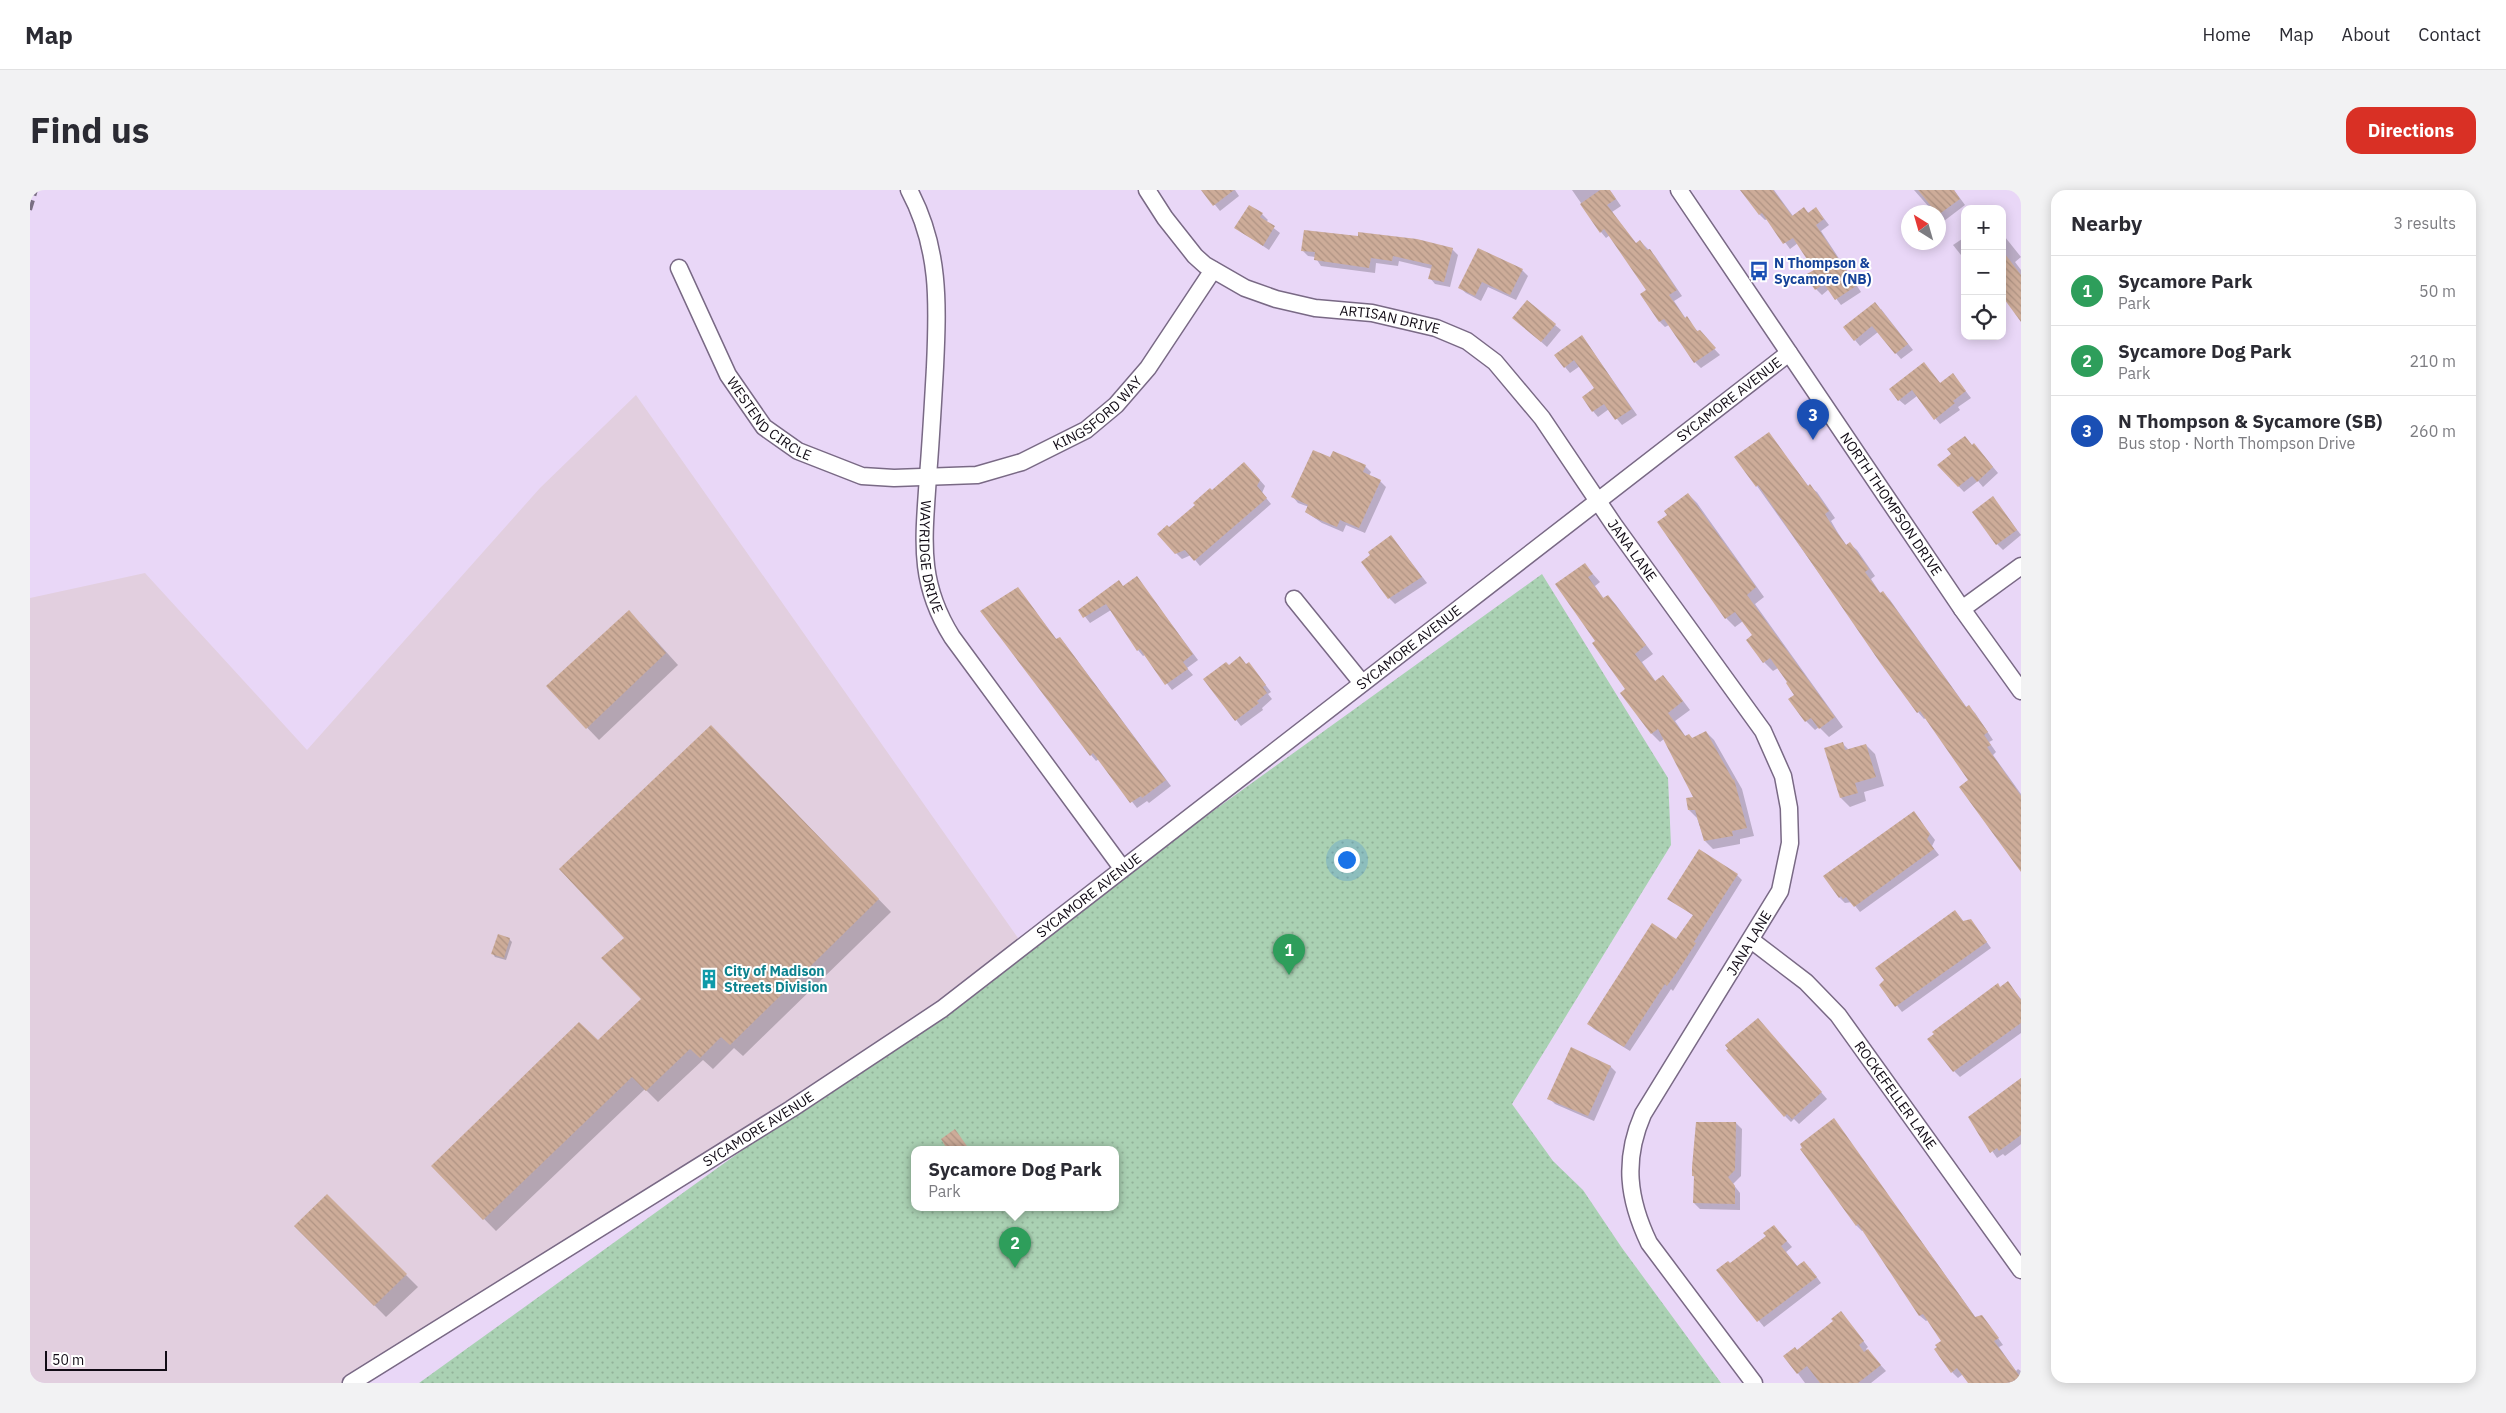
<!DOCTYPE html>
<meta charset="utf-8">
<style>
:root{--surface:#fff;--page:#f2f2f3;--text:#2b2b33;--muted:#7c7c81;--line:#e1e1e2;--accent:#d93025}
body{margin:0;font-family:"IBM Plex Sans",sans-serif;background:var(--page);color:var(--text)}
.controls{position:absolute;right:15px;top:15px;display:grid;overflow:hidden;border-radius:10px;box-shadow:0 2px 12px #0003}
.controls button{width:45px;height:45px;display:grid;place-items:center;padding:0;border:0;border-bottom:1px solid var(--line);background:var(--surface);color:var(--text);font:25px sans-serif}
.compass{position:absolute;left:1871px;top:15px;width:45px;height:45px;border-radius:50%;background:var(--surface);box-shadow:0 2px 12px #0003;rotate:323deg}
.scale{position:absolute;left:15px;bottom:12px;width:122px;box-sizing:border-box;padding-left:5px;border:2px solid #110b15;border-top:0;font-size:14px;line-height:18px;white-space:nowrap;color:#110b15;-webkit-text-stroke:4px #fff;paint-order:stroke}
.you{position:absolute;left:1316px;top:669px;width:18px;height:18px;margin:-12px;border:4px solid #fff;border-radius:50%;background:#1a73e8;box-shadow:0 0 0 8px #1a73e833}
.badge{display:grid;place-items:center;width:32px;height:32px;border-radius:50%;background:var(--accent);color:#fff;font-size:16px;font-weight:700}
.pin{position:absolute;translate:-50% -41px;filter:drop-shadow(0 1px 2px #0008)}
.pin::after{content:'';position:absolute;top:26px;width:18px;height:15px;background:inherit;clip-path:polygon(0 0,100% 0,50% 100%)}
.popup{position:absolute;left:881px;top:956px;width:208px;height:65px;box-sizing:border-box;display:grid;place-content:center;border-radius:10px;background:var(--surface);filter:drop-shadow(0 1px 4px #0005);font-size:16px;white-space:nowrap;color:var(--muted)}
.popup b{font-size:19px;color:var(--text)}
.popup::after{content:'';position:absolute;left:50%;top:100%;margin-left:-10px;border:10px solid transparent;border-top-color:var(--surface)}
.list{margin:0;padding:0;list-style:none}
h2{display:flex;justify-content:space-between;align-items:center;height:65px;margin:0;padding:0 20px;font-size:21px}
h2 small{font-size:16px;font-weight:400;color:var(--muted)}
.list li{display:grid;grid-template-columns:32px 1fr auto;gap:15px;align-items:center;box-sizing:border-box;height:70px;padding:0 20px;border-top:1px solid var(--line)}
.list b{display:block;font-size:19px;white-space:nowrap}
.list p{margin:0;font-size:16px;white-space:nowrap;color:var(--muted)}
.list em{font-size:16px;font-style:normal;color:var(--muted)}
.icon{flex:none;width:28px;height:28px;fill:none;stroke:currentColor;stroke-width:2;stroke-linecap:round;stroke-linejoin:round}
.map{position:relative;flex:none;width:1991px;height:1193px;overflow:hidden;border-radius:15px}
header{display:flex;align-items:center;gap:30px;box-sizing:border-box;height:70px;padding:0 25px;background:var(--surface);border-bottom:1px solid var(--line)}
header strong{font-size:24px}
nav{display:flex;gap:28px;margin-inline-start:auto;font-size:18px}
.intro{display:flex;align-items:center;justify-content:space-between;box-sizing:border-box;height:120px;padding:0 30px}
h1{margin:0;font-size:35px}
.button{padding:12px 22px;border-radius:15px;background:var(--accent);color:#fff;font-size:18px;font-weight:700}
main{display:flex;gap:30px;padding:0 30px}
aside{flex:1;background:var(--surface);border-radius:15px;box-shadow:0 2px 12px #0003}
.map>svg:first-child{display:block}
.industrial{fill:#e2cfdf}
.park{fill:url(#park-dots);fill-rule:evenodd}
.shadow{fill:#0003}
.building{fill:url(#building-back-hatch)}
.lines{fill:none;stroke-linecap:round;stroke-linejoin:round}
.minor-casing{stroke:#796985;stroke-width:19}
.minor{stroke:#fff;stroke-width:16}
.rail{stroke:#796e82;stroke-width:4;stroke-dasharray:10 5;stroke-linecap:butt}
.labels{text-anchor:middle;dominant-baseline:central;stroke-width:4;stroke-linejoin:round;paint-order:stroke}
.transit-label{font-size:14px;font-weight:bold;fill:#164399;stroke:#fff;text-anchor:start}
.street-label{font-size:14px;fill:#110b15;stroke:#fff}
.culture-label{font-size:14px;font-weight:bold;fill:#0d838f;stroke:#fff;text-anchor:start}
</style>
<header>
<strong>Map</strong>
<nav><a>Home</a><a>Map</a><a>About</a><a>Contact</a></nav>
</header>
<div class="intro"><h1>Find us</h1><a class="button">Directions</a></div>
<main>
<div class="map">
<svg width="1991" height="1193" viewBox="0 0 1991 1193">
<defs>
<pattern id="park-dots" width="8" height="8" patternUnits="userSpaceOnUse" patternTransform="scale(1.25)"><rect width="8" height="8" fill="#aad1b3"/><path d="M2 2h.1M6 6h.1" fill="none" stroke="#91b299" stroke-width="1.8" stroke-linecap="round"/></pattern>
<pattern id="building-back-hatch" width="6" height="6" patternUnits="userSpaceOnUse" patternTransform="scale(1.25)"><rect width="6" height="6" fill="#cdac99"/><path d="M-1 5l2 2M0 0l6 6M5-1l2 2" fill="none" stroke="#af9383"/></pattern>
</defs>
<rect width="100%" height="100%" fill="#e9d7f7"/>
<path class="industrial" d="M606,205L993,755L912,819L321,1193H0V408L115,383L277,560L510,298Z"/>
<path class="park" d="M1512,384L1638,588L1641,655L1482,914L1523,971L1553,1000L1592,1058L1691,1193H389ZM885,959H1085V1017H885Z"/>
<g class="shadow">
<path d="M1173,0H1205L1209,6L1190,21Z"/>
<path d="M1542,0H1579L1582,3L1591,16L1582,22L1606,54L1610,51L1625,66L1652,106L1644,111L1656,129L1690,165L1671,178L1665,172L1639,135L1635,137L1630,132L1611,105L1617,100L1580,45L1576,48L1571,42Z"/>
<path d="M1712,0H1744L1763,26L1774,19L1779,23L1786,18L1799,35L1791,41L1831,102L1811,115L1799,99L1792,105L1786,99V80L1768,53L1760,59L1738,29L1735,30L1730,25Z"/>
<path d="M1884,0H1924L1935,15L1914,31L1908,22L1901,16L1899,17Z"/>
<path d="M1232,24L1238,30L1236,32L1250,43L1239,60L1206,38Z"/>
<path d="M1935,47V70L1923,55Z"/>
<path d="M1975,47L1991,67L1985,72L1991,80V128L1972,105V50Z"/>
<path d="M1422,59L1428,65L1420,97L1405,94L1400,88L1402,79L1369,71L1368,76L1346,73L1345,83L1291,76L1285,67L1278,66L1273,61Z"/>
<path d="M1492,80L1498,86L1486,110L1458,97L1451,111L1436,103L1430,98Z"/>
<path d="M1851,119L1883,160L1871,169L1848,142L1830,156L1825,150Z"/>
<path d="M1490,133L1525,135L1531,140L1517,157Z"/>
<path d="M1552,146L1607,225L1592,235L1579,219L1568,227L1563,221L1566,199L1550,176L1540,183L1535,177Z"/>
<path d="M1894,174L1911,194L1928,191L1941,208L1928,217L1930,220L1910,234L1887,206L1875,215L1869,210Z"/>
<path d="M1739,244L1779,297L1787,302L1805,328L1801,331L1808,343L1817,356L1820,354L1827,360L1845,386L1841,389L1851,404L1853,403L1860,410L1937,518L1938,517L1945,523L1963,550L1959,552L1966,562L1963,565L1991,604V681L1940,590L1896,528L1894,529L1888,522L1727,296Z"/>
<path d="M1942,256L1949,260L1968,283L1953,297L1948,291L1934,302L1909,275Z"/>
<path d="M1301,269L1335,276L1341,282L1339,286L1350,291L1356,297L1335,343L1316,335L1313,342L1292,333L1276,322L1279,317L1268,313L1263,307Z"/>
<path d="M1220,279L1235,296L1232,303L1241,314L1170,376L1161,365L1152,369L1146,363L1139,339L1182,301Z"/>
<path d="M1658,304L1667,313L1734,407L1725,414L1813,537L1799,547L1789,537L1785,540L1776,531L1759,492L1748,478L1743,481L1734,472L1718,450L1724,446L1713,431L1705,437L1696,428L1639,325Z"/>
<path d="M1963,308L1991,345L1973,360L1967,354Z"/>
<path d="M1361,346L1397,393L1365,414L1359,408Z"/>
<path d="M1555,375L1570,392L1565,396L1574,409L1578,406L1586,415L1623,464L1612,472L1626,492L1633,487L1641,495L1660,520L1645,531L1656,547L1659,545L1663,549L1676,542L1684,550L1712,599L1724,646L1710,649V654L1683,659L1675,651L1667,628L1659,620L1665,608L1634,549L1630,552L1622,544L1592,503L1596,500L1566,451Z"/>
<path d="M1107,388L1168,470L1157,478L1163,485L1142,500L1115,465L1113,466L1108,460L1081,420L1060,433L1050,420L1094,397Z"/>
<path d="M988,399L1027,450L1030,448L1035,454L1141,596L1119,613L1117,611L1107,618L1069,569L1066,571L1061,565Z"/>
<path d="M611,434L648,475L569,550L517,496Z"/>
<path d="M1217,475L1224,480L1241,502L1238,504L1242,509L1232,518L1233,520L1211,536L1175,490L1199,476Z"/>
<path d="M693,548L861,722L713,866L704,858L683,879L673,870L628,912L615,899L466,1041L402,976L568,852L613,809L596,748Z"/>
<path d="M1812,553L1820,561L1836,555L1845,564L1854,596L1834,602L1836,611L1820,617L1811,608Z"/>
<path d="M1884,623L1905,650L1902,656L1909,665L1830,722L1822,712L1815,713L1809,707Z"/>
<path d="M1707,685L1712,690L1643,801L1641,799L1600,861L1564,839L1558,833L1647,751L1664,726L1639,708Z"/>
<path d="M1925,721L1934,732L1946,737L1961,758L1872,822L1851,795Z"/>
<path d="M479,749L482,752L476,770L465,767L463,764Z"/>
<path d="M1971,798L1983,799L1991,809V843L1930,887L1924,881Z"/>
<path d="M1733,835L1797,909L1769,934L1764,929L1761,932L1755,926L1698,860Z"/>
<path d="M1542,859L1581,877L1586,882L1564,931L1525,914L1519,908Z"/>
<path d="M1991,890V954L1975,966L1973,964L1967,968L1939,927Z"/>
<path d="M1804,930L1946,1128L1952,1126L1973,1155L1969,1157L1986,1181L1988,1179L1991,1181V1193H1939L1933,1184L1928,1188L1922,1182L1913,1151L1898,1130L1896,1131L1890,1126L1834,1040L1832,1041L1826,1035Z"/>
<path d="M1706,933L1712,939L1711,986L1703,994L1710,1003V1020L1670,1019L1664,1013L1666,988L1663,986Z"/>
<path d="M297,1006L388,1097L356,1127L266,1036Z"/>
<path d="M1744,1036L1762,1057L1756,1062L1768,1077L1780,1078L1791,1093L1734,1137L1688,1080L1700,1075L1737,1046Z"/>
<path d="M1816,1129L1838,1157L1836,1159L1856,1181L1841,1193H1775L1755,1166L1767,1161Z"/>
</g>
<g class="building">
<path d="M1171,0H1204L1183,16Z"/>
<path d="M1570,0H1580L1586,9L1577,15L1606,53L1610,50L1617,60L1620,59L1647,100L1639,105L1655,128L1657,126L1667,141L1670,140L1686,158L1664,173L1634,129L1629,132L1610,104L1616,100L1574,39L1570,43L1550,14Z"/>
<path d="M1710,0H1743L1762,26L1774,17L1778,23L1786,17L1794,29L1786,35L1826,96L1805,110L1794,94L1785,100L1775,85L1784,80L1763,48L1753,54L1732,23L1729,25Z"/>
<path d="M1888,0H1924L1930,9L1908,25Z"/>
<path d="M1219,15L1233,23L1230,27L1245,36L1233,56L1204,38Z"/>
<path d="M1274,40L1328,46V42L1387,49L1423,58L1414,92L1398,89L1402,75L1363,66L1362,71L1341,68L1339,78L1284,70L1285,62L1271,61Z"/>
<path d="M1448,58L1493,79L1480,105L1452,92L1445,106L1428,98Z"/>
<path d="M1972,60L1991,85V132L1972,106Z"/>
<path d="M1497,110L1526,134L1511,152L1482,128Z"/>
<path d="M1845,112L1878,154L1865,164L1842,136L1824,151L1813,137Z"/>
<path d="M1552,145L1602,219L1585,230L1574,214L1562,222L1552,207L1564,198L1544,170L1534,178L1524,165Z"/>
<path d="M1894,172L1910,193L1923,183L1936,201L1923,211L1925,213L1904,230L1882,200L1868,211L1859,199Z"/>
<path d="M1739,242L1778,296L1780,294L1799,321L1795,324L1801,334L1816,355L1820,352L1839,379L1835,382L1850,403L1853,401L1936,517L1939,515L1958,542L1954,545L1961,555L1957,557L1991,606V682L1929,597L1938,590L1890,521L1887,523L1851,474L1728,295L1726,297L1704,267Z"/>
<path d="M1935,246L1942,255L1944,253L1963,277L1947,292L1942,286L1928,297L1907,275L1921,264L1917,259Z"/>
<path d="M1283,260L1300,267L1303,261L1336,275L1333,282L1351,290L1329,338L1310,330L1307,337L1285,328L1275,322L1278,315L1261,307Z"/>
<path d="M1214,272L1230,290L1227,296L1237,308L1164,371L1155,360L1145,364L1127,344L1137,335L1139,337L1165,315L1163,313L1180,298L1182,300Z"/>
<path d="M1658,303L1726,397L1717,405L1805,527L1789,539L1781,528L1775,532L1758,509L1764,505L1756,493L1757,492L1740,468L1733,473L1716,450L1722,445L1705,422L1695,429L1627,332L1637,325L1634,321Z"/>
<path d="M1963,306L1987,340L1966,355L1942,322Z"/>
<path d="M1361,345L1392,387L1358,409L1331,372L1340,365L1338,362Z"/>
<path d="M1555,373L1563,384L1558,387L1573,408L1578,405L1616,455L1605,464L1625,491L1633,485L1653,511L1638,523L1655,546L1659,544L1662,548L1676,541L1703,590L1704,589L1717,638L1702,641L1703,646L1674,651L1665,620H1658L1656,608L1663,607L1628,539L1621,544L1590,503L1595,499L1562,453L1565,451L1525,394Z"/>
<path d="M1107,386L1163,464L1153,472L1158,479L1135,495L1110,459L1107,461L1076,414L1053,428L1048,420L1089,390L1093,396Z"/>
<path d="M988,397L1026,449L1030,447L1136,590L1112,608L1111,606L1100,613L1063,563L1060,566L950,421Z"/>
<path d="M599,420L636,463L556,539L516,496Z"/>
<path d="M1210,466L1216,474L1219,472L1236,495L1233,497L1237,503L1227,511L1229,513L1205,531L1173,489L1196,472L1199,475Z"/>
<path d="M681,535L849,709L700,855L691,847L670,868L660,859L616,901L602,887L453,1030L401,976L549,832L568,850L611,809L571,768L594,748L529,679Z"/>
<path d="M1813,552L1815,560L1836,554L1846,587L1825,593L1828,603L1810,608L1794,558Z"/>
<path d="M1884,621L1900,644L1897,649L1904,659L1824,717L1816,707L1813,709L1811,706L1809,708L1793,686Z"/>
<path d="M1669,659L1708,684L1664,752L1666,753L1649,779L1637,796L1635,794L1594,857L1557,834L1622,733L1646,749L1663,725L1637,709Z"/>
<path d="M1925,720L1933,731L1941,729L1957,752L1865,817L1849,795L1854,790L1845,778Z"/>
<path d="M468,744L480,748L474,768L461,764Z"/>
<path d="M1978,791L1991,810V833L1923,882L1897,849L1904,844L1902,842L1968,793L1970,797Z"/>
<path d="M1728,828L1792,902L1762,929L1757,924L1754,927L1696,860L1698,859L1695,855Z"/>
<path d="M1541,857L1581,876L1558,926L1517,909Z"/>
<path d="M1991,888V945L1969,961L1967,958L1960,963L1938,927Z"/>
<path d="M1804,928L1945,1127L1952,1125L1969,1148L1964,1151L1991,1188V1193H1938L1927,1178L1921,1183L1904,1159L1907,1157L1905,1155L1911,1151L1893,1124L1889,1126L1828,1034L1826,1036L1770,959L1772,958L1770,954Z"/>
<path d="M1666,932H1706L1705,980L1698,987L1705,996V1014L1663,1013L1664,986H1662V977Z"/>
<path d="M925,939L939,959H917L911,949Z"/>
<path d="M297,1004L377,1084L344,1116L264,1036Z"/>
<path d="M1744,1035L1757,1051L1751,1056L1767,1076L1774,1071L1787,1087L1727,1132L1686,1080L1698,1071L1700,1073L1736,1046L1733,1043Z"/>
<path d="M1811,1121L1834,1151L1829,1155L1834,1162L1838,1159L1851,1175L1828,1193H1790L1777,1176L1767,1184L1753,1166L1765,1157L1767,1160L1803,1131L1801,1129Z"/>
</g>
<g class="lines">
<defs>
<g id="minor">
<path id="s1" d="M879,0C910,58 908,113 905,177C903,213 901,250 898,286C894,349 887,391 922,447L1092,678"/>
<path id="s2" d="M1117,0L1135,28L1165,66L1175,75L1215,98L1246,109L1285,118L1342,123L1406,138L1437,151L1465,172L1512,228L1584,335L1733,541L1753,586L1759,618L1760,653L1750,701L1613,924C1593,970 1598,1009 1619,1053L1724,1193"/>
<path id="s3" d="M1649,0L1932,419L1991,501"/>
<path id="s4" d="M649,78L698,185L734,237L768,261L832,286L864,288L947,285L992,272L1056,240L1086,215L1118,178L1183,80"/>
<path d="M1264,409L1332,493"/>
<path d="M1932,419L1991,376"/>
<path id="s5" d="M1721,750L1776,792L1808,825L1991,1080"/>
<path id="s6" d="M321,1193L761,919L912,819L1759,163"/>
</g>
</defs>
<use href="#minor" class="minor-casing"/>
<use href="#minor" class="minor"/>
<path class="rail" d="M0,20L6,0"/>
</g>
<defs>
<symbol id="bus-bare" viewBox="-9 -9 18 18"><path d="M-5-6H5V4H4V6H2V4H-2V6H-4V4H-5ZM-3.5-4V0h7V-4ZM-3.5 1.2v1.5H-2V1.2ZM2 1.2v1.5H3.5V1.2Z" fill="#1a4fb4" stroke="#fff" stroke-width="2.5" paint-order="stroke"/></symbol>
<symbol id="building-bare" viewBox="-9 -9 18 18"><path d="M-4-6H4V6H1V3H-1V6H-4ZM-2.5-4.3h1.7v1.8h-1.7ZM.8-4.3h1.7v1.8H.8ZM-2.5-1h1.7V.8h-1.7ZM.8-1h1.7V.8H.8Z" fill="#0f9aa8" stroke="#fff" stroke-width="2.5" paint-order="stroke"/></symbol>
</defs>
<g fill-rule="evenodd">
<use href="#bus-bare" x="1715" y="67" width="28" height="28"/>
<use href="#building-bare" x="665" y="775" width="28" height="28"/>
</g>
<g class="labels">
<g class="transit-label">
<text x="1744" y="73">N Thompson &amp;<tspan x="1744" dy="16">Sycamore (NB)</tspan></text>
</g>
<g class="street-label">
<text stroke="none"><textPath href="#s2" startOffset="290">ARTISAN DRIVE</textPath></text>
<text stroke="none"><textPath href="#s6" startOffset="1695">SYCAMORE AVENUE</textPath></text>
<text stroke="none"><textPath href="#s4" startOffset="544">KINGSFORD WAY</textPath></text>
<text stroke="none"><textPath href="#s4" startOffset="179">WESTEND CIRCLE</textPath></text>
<text stroke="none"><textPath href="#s3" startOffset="379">NORTH THOMPSON DRIVE</textPath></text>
<text stroke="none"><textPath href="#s2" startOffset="639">JANA LANE</textPath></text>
<text stroke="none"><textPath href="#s1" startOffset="372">WAYRIDGE DRIVE</textPath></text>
<text stroke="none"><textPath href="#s6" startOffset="1290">SYCAMORE AVENUE</textPath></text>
<text stroke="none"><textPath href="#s6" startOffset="885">SYCAMORE AVENUE</textPath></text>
<text transform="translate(1719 753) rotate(-59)">JANA LANE</text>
<text stroke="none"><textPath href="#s5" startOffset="214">ROCKEFELLER LANE</textPath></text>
<text stroke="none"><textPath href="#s6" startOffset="480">SYCAMORE AVENUE</textPath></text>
</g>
<g class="culture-label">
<text x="694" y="781">City of Madison<tspan x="694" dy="16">Streets Division</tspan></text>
</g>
</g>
</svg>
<div class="controls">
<button>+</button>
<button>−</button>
<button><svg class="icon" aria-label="locate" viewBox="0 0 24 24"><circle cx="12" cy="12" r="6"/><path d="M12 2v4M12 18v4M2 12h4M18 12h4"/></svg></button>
</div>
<svg class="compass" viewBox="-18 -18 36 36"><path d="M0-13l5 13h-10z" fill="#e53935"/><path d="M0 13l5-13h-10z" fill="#7c7c81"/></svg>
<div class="scale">50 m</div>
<div class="you"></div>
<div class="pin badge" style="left:1259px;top:785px;background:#2e9e5b">1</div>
<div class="pin badge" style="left:985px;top:1078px;background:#2e9e5b">2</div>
<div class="popup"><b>Sycamore Dog Park</b>Park</div>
<div class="pin badge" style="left:1783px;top:250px;background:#1a4fb4">3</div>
</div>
<aside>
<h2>Nearby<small>3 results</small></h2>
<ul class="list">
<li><span class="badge" style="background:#2e9e5b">1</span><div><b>Sycamore Park</b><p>Park</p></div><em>50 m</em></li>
<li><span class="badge" style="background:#2e9e5b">2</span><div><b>Sycamore Dog Park</b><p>Park</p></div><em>210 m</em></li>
<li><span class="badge" style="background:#1a4fb4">3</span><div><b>N Thompson &amp; Sycamore (SB)</b><p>Bus stop · North Thompson Drive</p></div><em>260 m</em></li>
</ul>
</aside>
</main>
